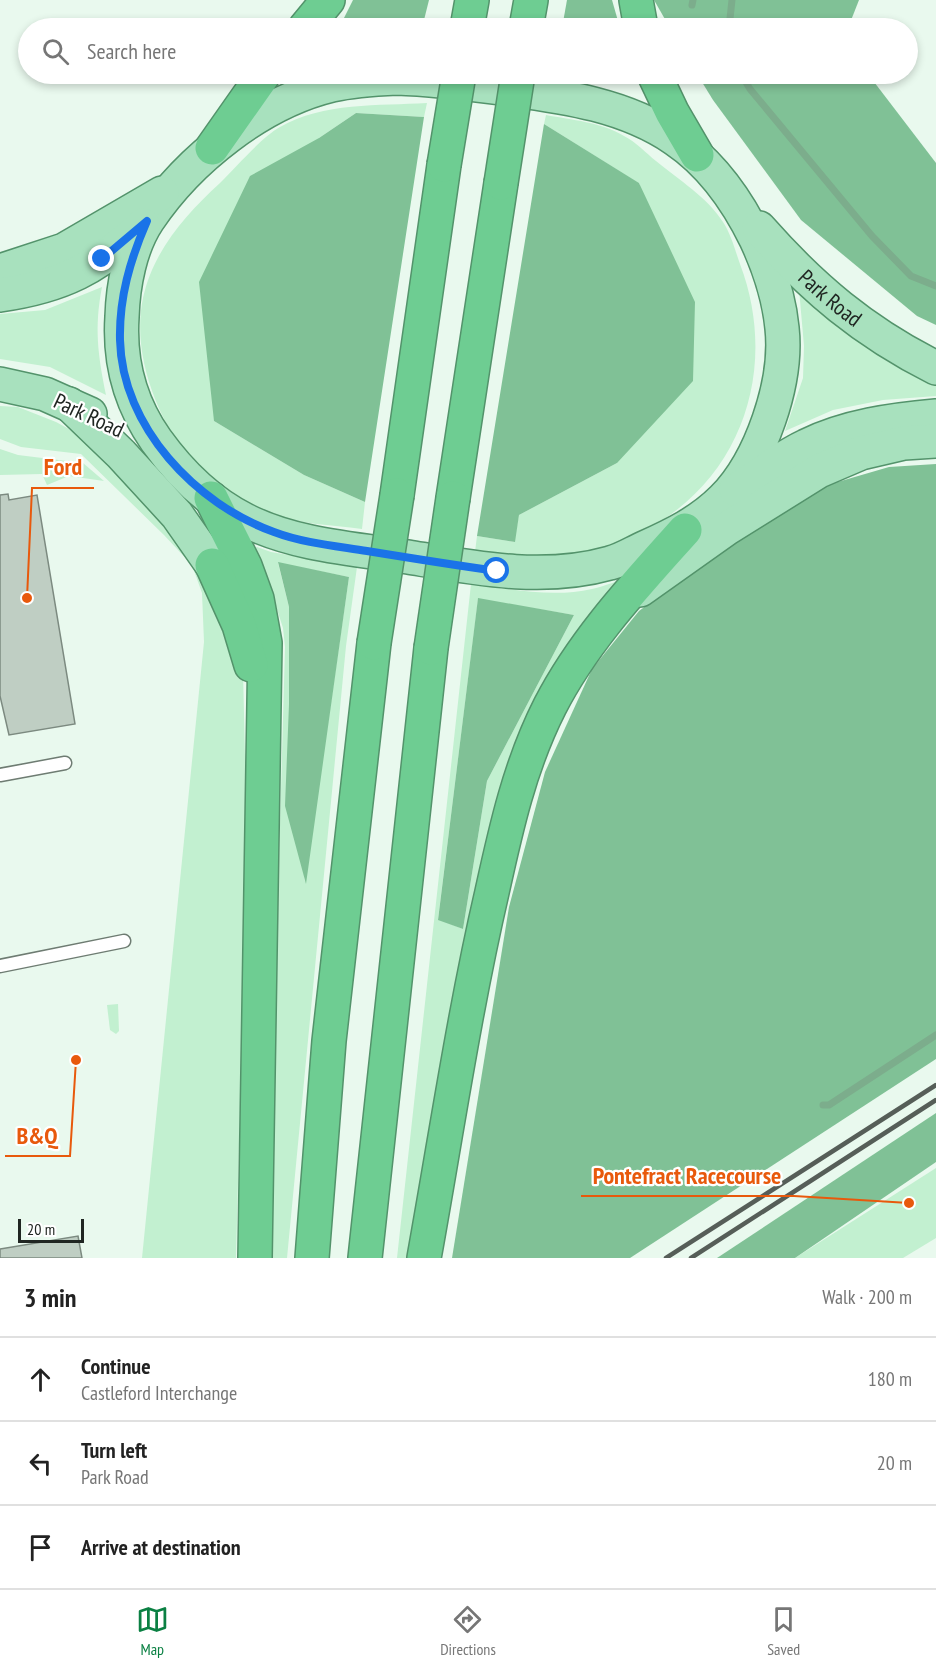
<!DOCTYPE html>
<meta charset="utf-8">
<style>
:root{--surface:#fff;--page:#f2f2f2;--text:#222;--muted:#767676;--line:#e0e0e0;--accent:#0b8043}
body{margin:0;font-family:"PT Sans Narrow",sans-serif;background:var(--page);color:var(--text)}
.scale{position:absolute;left:18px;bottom:15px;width:66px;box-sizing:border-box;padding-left:6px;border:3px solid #202622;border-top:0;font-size:16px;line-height:21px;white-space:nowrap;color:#202622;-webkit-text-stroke:4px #fff;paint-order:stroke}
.stop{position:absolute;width:18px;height:18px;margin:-14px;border:4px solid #1a73e8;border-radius:50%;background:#fff}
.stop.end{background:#1a73e8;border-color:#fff;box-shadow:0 2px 6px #0008}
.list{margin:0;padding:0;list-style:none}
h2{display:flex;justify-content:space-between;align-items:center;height:78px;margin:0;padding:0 24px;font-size:26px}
h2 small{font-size:20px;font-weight:400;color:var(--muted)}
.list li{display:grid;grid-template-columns:39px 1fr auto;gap:18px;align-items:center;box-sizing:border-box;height:84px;padding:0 24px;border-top:2px solid var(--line)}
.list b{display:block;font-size:22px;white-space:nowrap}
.list p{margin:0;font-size:20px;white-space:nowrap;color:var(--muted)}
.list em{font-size:20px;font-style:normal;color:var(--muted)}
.icon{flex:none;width:33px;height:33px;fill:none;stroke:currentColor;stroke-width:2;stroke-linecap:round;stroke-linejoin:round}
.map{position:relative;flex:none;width:936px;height:1258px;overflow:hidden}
.search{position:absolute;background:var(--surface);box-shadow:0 3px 9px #0003;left:18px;right:18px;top:18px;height:66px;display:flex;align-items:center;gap:15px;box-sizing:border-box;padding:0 21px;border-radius:33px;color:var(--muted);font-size:22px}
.sheet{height:330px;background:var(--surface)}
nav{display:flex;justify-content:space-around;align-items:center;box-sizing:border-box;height:84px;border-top:2px solid var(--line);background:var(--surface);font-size:16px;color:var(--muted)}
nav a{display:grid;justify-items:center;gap:3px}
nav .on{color:var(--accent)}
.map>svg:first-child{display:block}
.green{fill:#c2f0d0;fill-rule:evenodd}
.forest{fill:#80c196}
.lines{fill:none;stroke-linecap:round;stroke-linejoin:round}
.stream{stroke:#7cad8c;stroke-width:7}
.building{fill:#bfcec3;stroke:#7c8a80;stroke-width:1.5}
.lane-casing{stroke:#6e7c72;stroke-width:15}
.primary-casing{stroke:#53936b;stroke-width:36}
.highway-casing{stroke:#53936b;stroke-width:36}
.lane{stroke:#fff;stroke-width:12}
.primary{stroke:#a8e1be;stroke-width:33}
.highway{stroke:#6ecd92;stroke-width:33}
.rail{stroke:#565e58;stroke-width:4.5}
.highway-bridge-casing{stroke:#53936b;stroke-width:36;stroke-linecap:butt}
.highway-bridge{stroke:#6ecd92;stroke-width:33}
.route{stroke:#1a73e8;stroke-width:8}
.labels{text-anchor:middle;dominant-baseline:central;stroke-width:4.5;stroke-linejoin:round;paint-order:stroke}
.street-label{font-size:22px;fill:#202622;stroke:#fff}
.leader{fill:none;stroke:#e8590c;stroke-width:2}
.callout-dot{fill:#e8590c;stroke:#fff;stroke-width:2}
.callout-label{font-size:24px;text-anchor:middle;font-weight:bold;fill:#e8590c;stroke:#fff;stroke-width:4.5;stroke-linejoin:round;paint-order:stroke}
</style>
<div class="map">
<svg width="936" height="1258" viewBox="0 0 936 1258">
<rect width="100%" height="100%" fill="#e9f9ee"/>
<g class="green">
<path d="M427,103L424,117L356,113L319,138L214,421L304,475L365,502L362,529C331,525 297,524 268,513C248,507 204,479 192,464C158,419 131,355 143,298C153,251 186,214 220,183C236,167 262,137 280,127C323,102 379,106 427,103Z"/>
<path d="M546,115C572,120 601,122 624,136C636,142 646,153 656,161C679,180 707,197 723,222C731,234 735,250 740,264C779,367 743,479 644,531C628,540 607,549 589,552C552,558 513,554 475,552L477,536L514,542L519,515L617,463L640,184L544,124Z"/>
<path d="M102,287C94,328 98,355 106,395L50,367L0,359V314L45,310Z"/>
<path d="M799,289C840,330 883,364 936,386V396L883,400L833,410L785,431L803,378L804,346Z"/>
<path d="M0,406L18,407L56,422L80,435L184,532L243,671L247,842L236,1258H142L204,642L202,593L192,565L164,535L81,454L21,447L0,439Z"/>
<path d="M0,449L18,455L83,463L104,481L69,476L47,485L42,474L0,475Z"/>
<path d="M257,547L271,552L357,567L346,646L287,1258H268L285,647L283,628L260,557L255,548ZM278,563L349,577L305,882L289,704V607Z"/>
<path d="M632,576L556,677L413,1258H397L471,584C510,589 553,598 592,589C606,586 619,580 632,576ZM478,599L574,615L487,781L463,929L438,919Z"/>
<path d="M118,1004L119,1031L116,1034L110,1030L107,1005Z"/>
<path d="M936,1168V1238L903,1258H795Z"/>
</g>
<g class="forest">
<path d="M353,0H429L422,28H339Z"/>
<path d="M567,0H612L620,28H562Z"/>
<path d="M654,0H859L848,28H670Z"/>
<path d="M697,74H868L936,163V325L917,316L801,220L713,100Z"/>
<path d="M356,113L424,117L365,502L304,475L214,421L199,282L250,176L319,138Z"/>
<path d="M544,124L639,183L695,302L693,381L617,463L519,515L515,542L477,536Z"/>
<path d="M936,464V1059L630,1258H452L509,907L545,772L592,669L639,611L793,495L889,467Z"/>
<path d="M278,562L349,577L306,884L285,806L289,704V607Z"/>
<path d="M478,598L574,615L487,781L463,929L438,920Z"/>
<path d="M936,1113V1162L795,1258H717Z"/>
</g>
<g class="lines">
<g class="stream">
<path d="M692,5L693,0"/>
<path d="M729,28L732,0"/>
<path d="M741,74L750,89L872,236L911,276L936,286"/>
<path d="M823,1105H829L936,1035"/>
</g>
</g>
<g class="building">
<path d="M8,494L9,500L37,495L75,724L9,735L0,696V495Z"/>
<path d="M78,1236L82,1258H0V1249Z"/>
</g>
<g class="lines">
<defs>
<g id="lane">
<path d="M0,775L65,763"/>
<path d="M0,966L124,941"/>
</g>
<g id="primary">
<path d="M397,78C434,79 471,84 508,89C566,97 625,105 675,139C712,164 737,200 756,239C769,267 779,297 782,328C788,382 761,461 723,499C700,522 673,535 644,548C633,553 622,560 610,563C543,582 474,568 408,557C354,549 294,545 245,520C209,502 179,472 156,440C130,403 119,363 122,317C123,285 130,247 148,220C189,159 261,102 332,85C354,80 375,79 397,78Z"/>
<path id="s1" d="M759,228C812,288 864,332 936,368"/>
<path d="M0,271L64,250L162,193"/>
<path d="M0,295C63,286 97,268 143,225"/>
<path d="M0,384L45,394L90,414"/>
<path d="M69,404L121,454L177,515L212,565"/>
<path d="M736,490C759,476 782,457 806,446C847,426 892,420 936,416"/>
<path d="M640,590L726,529L819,471L861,453L904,443L936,441"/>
</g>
<g id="highway">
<path d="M636,0L641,28"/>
<path d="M305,28L328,0"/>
<path d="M467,28L472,0"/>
<path d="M526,28L531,0"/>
<path d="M654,74L672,112L697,155"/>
<path d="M212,148L264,74"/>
<path d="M397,495L444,165"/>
<path d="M211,498L245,566L257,599L265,643L255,1258"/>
<path d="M453,498L501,183"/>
<path d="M212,565L239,625L251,665"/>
<path d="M312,1258L329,1041L374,643"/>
<path d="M365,1258L431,648"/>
<path d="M424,1258C446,1136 464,1013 492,892C506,828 520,765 550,706C584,640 635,586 685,530"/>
</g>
</defs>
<use href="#lane" class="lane-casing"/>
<use href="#primary" class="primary-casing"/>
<use href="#highway" class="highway-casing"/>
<use href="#lane" class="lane"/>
<use href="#primary" class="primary"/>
<use href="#highway" class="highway"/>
<g class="rail">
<path d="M666,1258L936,1085"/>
<path d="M691,1258L936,1100"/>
</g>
<defs>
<g id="highway-bridge">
<path d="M444,165L459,74"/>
<path d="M501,183L518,74"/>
<path d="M374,643L397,495"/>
<path d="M431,648L453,498"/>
</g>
</defs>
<use href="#highway-bridge" class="highway-bridge-casing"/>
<use href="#highway-bridge" class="highway-bridge"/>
</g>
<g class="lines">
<path class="route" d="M102,259L147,221C130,260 119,298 120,340C122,427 196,504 274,532C303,543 336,546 367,551C410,558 454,565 497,571"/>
</g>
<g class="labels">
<g class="street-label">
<text stroke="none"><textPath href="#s1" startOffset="100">Park Road</textPath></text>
<text transform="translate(89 415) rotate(25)">Park Road</text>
</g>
</g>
<path class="leader" d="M27 598L32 488H94M76 1060L70 1156H5M909 1203L794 1196H581"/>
<g class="callout-dot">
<circle cx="27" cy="598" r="6"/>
<circle cx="76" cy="1060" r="6"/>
<circle cx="909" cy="1203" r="6"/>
</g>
<g class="callout-label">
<text x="63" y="475">Ford</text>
<text x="37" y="1144">B&amp;Q</text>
<text x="687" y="1184">Pontefract Racecourse</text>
</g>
</svg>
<div class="scale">20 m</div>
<div class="stop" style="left:497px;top:571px"></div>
<div class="stop end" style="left:102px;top:259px"></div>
<div class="search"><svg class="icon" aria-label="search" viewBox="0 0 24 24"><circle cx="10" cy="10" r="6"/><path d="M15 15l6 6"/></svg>Search here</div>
</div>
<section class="sheet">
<h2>3 min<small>Walk · 200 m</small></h2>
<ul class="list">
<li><svg class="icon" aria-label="ahead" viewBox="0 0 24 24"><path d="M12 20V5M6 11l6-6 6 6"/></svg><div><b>Continue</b><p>Castleford Interchange</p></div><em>180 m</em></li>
<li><svg class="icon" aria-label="left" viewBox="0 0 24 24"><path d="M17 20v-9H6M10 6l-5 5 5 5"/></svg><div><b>Turn left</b><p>Park Road</p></div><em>20 m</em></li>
<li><svg class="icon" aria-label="arrive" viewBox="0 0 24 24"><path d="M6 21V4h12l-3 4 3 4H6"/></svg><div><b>Arrive at destination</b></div></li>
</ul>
</section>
<nav>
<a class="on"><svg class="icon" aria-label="map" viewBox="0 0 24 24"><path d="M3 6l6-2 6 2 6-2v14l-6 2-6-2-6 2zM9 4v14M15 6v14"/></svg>Map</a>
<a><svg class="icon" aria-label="directions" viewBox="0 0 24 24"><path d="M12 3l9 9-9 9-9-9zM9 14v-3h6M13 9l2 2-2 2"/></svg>Directions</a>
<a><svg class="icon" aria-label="saved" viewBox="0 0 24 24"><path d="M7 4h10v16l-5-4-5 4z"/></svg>Saved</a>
</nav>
